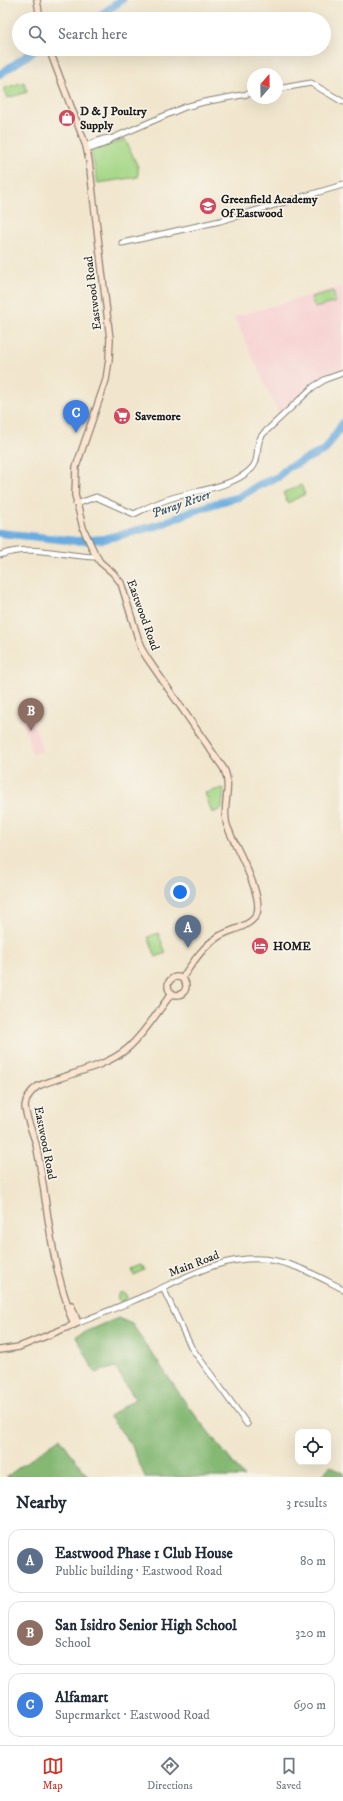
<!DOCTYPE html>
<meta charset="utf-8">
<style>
:root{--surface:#fff;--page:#f6f6f7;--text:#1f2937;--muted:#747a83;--line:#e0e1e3;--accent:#d93025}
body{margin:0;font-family:"IM FELL DW Pica",serif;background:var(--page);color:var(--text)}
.controls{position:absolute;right:12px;bottom:12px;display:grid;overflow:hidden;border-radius:8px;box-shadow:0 4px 16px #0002}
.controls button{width:36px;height:36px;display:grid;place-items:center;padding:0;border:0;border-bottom:1px solid var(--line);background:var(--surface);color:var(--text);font:20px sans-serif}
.compass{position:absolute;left:247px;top:68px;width:36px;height:36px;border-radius:50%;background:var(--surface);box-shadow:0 4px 16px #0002;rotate:20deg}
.you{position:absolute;left:180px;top:892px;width:14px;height:14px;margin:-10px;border:3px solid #fff;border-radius:50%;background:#1a73e8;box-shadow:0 0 0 6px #1a73e833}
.badge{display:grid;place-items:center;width:26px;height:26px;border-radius:50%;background:var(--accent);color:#fff;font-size:13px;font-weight:700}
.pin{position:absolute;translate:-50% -33px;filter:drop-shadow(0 1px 2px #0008)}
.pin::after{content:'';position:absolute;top:21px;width:14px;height:12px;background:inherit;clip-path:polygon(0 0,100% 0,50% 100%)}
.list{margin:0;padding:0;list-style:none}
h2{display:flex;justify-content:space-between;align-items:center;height:52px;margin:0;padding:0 16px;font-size:17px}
h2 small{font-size:13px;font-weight:400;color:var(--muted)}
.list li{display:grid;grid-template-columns:26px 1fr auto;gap:12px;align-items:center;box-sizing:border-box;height:64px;margin:0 8px 8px;padding:0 8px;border:1px solid var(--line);border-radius:12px}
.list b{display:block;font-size:15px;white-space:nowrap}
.list p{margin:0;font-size:13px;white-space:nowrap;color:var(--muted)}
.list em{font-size:13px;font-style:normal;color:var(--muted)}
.icon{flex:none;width:22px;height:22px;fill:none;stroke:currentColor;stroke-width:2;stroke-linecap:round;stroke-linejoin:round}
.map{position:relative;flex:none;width:343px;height:1477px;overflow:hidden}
.search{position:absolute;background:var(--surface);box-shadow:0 4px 16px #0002;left:12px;right:12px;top:12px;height:44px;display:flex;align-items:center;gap:10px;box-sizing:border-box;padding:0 14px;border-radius:22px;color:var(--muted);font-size:15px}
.sheet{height:268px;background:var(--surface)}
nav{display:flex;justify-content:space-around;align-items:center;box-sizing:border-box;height:56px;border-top:1px solid var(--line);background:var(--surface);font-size:11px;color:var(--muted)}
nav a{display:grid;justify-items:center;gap:2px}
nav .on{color:var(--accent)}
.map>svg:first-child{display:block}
.built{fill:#f7cfd1}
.green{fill:#a5d786;stroke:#607a51}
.forest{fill:#84b873;stroke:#506a48}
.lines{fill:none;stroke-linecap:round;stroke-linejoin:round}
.river{stroke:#6bacdf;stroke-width:8}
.tertiary-casing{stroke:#868174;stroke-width:7}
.secondary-casing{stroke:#868174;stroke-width:8}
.tertiary{stroke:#fff;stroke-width:5}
.secondary{stroke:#fce5d0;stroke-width:5.5}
.labels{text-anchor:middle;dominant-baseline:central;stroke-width:3.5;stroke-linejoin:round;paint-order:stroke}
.poi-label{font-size:12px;font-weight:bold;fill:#1c1c1c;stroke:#f7f3e8;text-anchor:start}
.street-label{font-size:12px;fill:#1c1c1c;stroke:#f7f3e8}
.water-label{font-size:13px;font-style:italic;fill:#3c566a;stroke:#f7f3e8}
</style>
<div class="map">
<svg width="343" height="1477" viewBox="0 0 343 1477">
<rect width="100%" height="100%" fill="#f7f3e8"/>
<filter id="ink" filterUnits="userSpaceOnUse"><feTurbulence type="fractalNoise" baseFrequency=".025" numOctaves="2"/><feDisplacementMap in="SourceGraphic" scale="8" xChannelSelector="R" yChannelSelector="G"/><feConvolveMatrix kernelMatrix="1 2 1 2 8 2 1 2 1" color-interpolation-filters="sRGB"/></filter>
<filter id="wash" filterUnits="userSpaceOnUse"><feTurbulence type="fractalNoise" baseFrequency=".012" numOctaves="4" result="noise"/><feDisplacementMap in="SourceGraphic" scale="16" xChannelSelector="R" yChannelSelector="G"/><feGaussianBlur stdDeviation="0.9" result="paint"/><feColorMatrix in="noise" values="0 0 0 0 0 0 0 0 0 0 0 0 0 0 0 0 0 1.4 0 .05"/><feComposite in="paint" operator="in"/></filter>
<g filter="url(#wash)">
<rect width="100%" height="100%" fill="#f1e6cd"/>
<g class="built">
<path d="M343,286V371L322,377L307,389L290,406L279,415L234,317Z"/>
<path d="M31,709L42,751L32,754L20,712Z"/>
</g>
<g class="green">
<path d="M24,82L27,92L8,98L4,88Z"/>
<path d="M125,139L138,167V177L98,183L91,151Z"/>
<path d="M333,291L336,302L315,308L311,297Z"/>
<path d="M301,485L305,494L288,503L283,493Z"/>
<path d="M223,788L224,790L222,809L212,813L205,793Z"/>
<path d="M158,933L166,953L156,957L148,937Z"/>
<path d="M142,1266L145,1271L134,1276L132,1270Z"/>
<circle cx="122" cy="1297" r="4.5"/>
</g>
<g class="forest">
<path d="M118,1318L132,1324L188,1406L244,1477H145L131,1444L109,1416L135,1399L115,1367L95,1373L76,1336Z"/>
<path d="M60,1438L88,1477H6Z"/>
<path d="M330,1466L343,1473V1477H321Z"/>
</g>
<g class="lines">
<g class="river">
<path d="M95,19L122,0"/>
<path d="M0,74L37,49"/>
<path d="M0,533L77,541L104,539L159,525L190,512L220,502L239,497L259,485L278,477L287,468L325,450L343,423"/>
</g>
</g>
</g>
<g filter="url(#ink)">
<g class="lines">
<defs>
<g id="tertiary">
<path d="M277,89L311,83L343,102"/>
<path d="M86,146L103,139L110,138"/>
<path d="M87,150L104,144L113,138L185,107L204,102L253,93"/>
<path d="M122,243L220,221L343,185"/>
<path d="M76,504L96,497L134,514C146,508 159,502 172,498C195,491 232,487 250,470C262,460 253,446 263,434L313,387L326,379L343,373"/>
<path d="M0,555C32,543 64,557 96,557"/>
<path d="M163,1288L191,1347L247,1424"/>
<path d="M78,1323C102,1314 125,1304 149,1294C188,1276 231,1251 276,1261C300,1266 321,1278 343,1289"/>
</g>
<g id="secondary">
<path d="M37,0L40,19"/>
<path d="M49,49L86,146L89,161L110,339L109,359L106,380L76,467L75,495L83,528L94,552L100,562L113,573L121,583L141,648L147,658L224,769C232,786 223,803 226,820C226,825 229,830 231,835C238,851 267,902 255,917C247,928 228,930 218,937C202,947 192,964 182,978"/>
<circle cx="177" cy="986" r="9"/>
<path d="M74,1325L67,1306V1303C49,1252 47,1197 36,1144C33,1133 25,1116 25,1106C26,1098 31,1091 38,1086C66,1074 105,1068 128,1048C145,1033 158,1011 172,993"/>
<path d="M0,1350L19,1347L78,1323L71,1305"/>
</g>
</defs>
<use href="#tertiary" class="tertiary-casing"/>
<use href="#secondary" class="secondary-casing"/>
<use href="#tertiary" class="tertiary"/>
<use href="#secondary" class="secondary"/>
</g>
</g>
<defs>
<symbol id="shop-disc" viewBox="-11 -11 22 22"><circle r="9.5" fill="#d1495b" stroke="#f7f3e8"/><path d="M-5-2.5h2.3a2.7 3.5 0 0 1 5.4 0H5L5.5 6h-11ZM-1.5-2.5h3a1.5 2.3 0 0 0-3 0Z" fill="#fff"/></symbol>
<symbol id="school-disc" viewBox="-11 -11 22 22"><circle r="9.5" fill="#d1495b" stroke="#f7f3e8"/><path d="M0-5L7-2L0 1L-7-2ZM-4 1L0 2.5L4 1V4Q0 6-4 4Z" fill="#fff"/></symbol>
<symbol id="supermarket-disc" viewBox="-11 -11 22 22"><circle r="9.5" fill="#d1495b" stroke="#f7f3e8"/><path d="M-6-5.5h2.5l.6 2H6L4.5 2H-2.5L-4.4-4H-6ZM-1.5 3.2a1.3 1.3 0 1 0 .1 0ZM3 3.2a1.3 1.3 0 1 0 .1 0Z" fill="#fff"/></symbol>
<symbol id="hotel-disc" viewBox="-11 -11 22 22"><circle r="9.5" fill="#d1495b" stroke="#f7f3e8"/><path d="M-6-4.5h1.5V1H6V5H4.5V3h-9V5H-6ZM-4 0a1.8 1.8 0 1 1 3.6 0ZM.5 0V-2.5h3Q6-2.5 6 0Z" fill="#fff"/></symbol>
</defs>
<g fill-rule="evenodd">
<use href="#shop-disc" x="57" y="108" width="20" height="20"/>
<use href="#school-disc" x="198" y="196" width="20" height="20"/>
<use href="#supermarket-disc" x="112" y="406" width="20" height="20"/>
<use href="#hotel-disc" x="250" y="936" width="20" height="20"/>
</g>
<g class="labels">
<g class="poi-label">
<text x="80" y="111">D &amp; J Poultry<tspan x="80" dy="14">Supply</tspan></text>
<text x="221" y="199">Greenfield Academy<tspan x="221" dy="14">Of Eastwood</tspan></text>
<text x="135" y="416">Savemore</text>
<text x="273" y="946">HOME</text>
</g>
<g class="street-label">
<text transform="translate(93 293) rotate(-97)">Eastwood Road</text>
<text transform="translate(143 615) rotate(70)">Eastwood Road</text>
<text transform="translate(45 1143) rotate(79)">Eastwood Road</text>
<text transform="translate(194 1264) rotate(-21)">Main Road</text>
</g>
<g class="water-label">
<text transform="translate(181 504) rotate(-19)">Puray River</text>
</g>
</g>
</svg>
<div class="controls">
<button><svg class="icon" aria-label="locate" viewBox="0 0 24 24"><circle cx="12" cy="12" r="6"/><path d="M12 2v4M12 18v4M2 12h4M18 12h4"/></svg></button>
</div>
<svg class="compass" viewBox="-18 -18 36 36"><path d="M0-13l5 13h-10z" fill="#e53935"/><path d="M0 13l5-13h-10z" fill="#747a83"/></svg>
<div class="you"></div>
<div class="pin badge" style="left:188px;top:948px;background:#5c6f8a">A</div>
<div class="pin badge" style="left:31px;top:731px;background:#8d6e63">B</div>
<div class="pin badge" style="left:76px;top:433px;background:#3f7fe0">C</div>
<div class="search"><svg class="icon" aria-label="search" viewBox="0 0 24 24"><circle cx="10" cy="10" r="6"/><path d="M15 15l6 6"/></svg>Search here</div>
</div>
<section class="sheet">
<h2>Nearby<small>3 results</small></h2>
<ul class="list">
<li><span class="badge" style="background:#5c6f8a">A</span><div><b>Eastwood Phase 1 Club House</b><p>Public building · Eastwood Road</p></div><em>80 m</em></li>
<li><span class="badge" style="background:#8d6e63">B</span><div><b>San Isidro Senior High School</b><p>School</p></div><em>320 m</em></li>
<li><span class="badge" style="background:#3f7fe0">C</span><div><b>Alfamart</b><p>Supermarket · Eastwood Road</p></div><em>690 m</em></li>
</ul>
</section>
<nav>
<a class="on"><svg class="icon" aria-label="map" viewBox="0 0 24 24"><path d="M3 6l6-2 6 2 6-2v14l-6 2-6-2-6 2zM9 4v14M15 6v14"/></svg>Map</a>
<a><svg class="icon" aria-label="directions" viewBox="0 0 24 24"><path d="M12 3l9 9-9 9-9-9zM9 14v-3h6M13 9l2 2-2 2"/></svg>Directions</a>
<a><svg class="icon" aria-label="saved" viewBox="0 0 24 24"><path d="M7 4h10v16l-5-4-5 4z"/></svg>Saved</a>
</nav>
